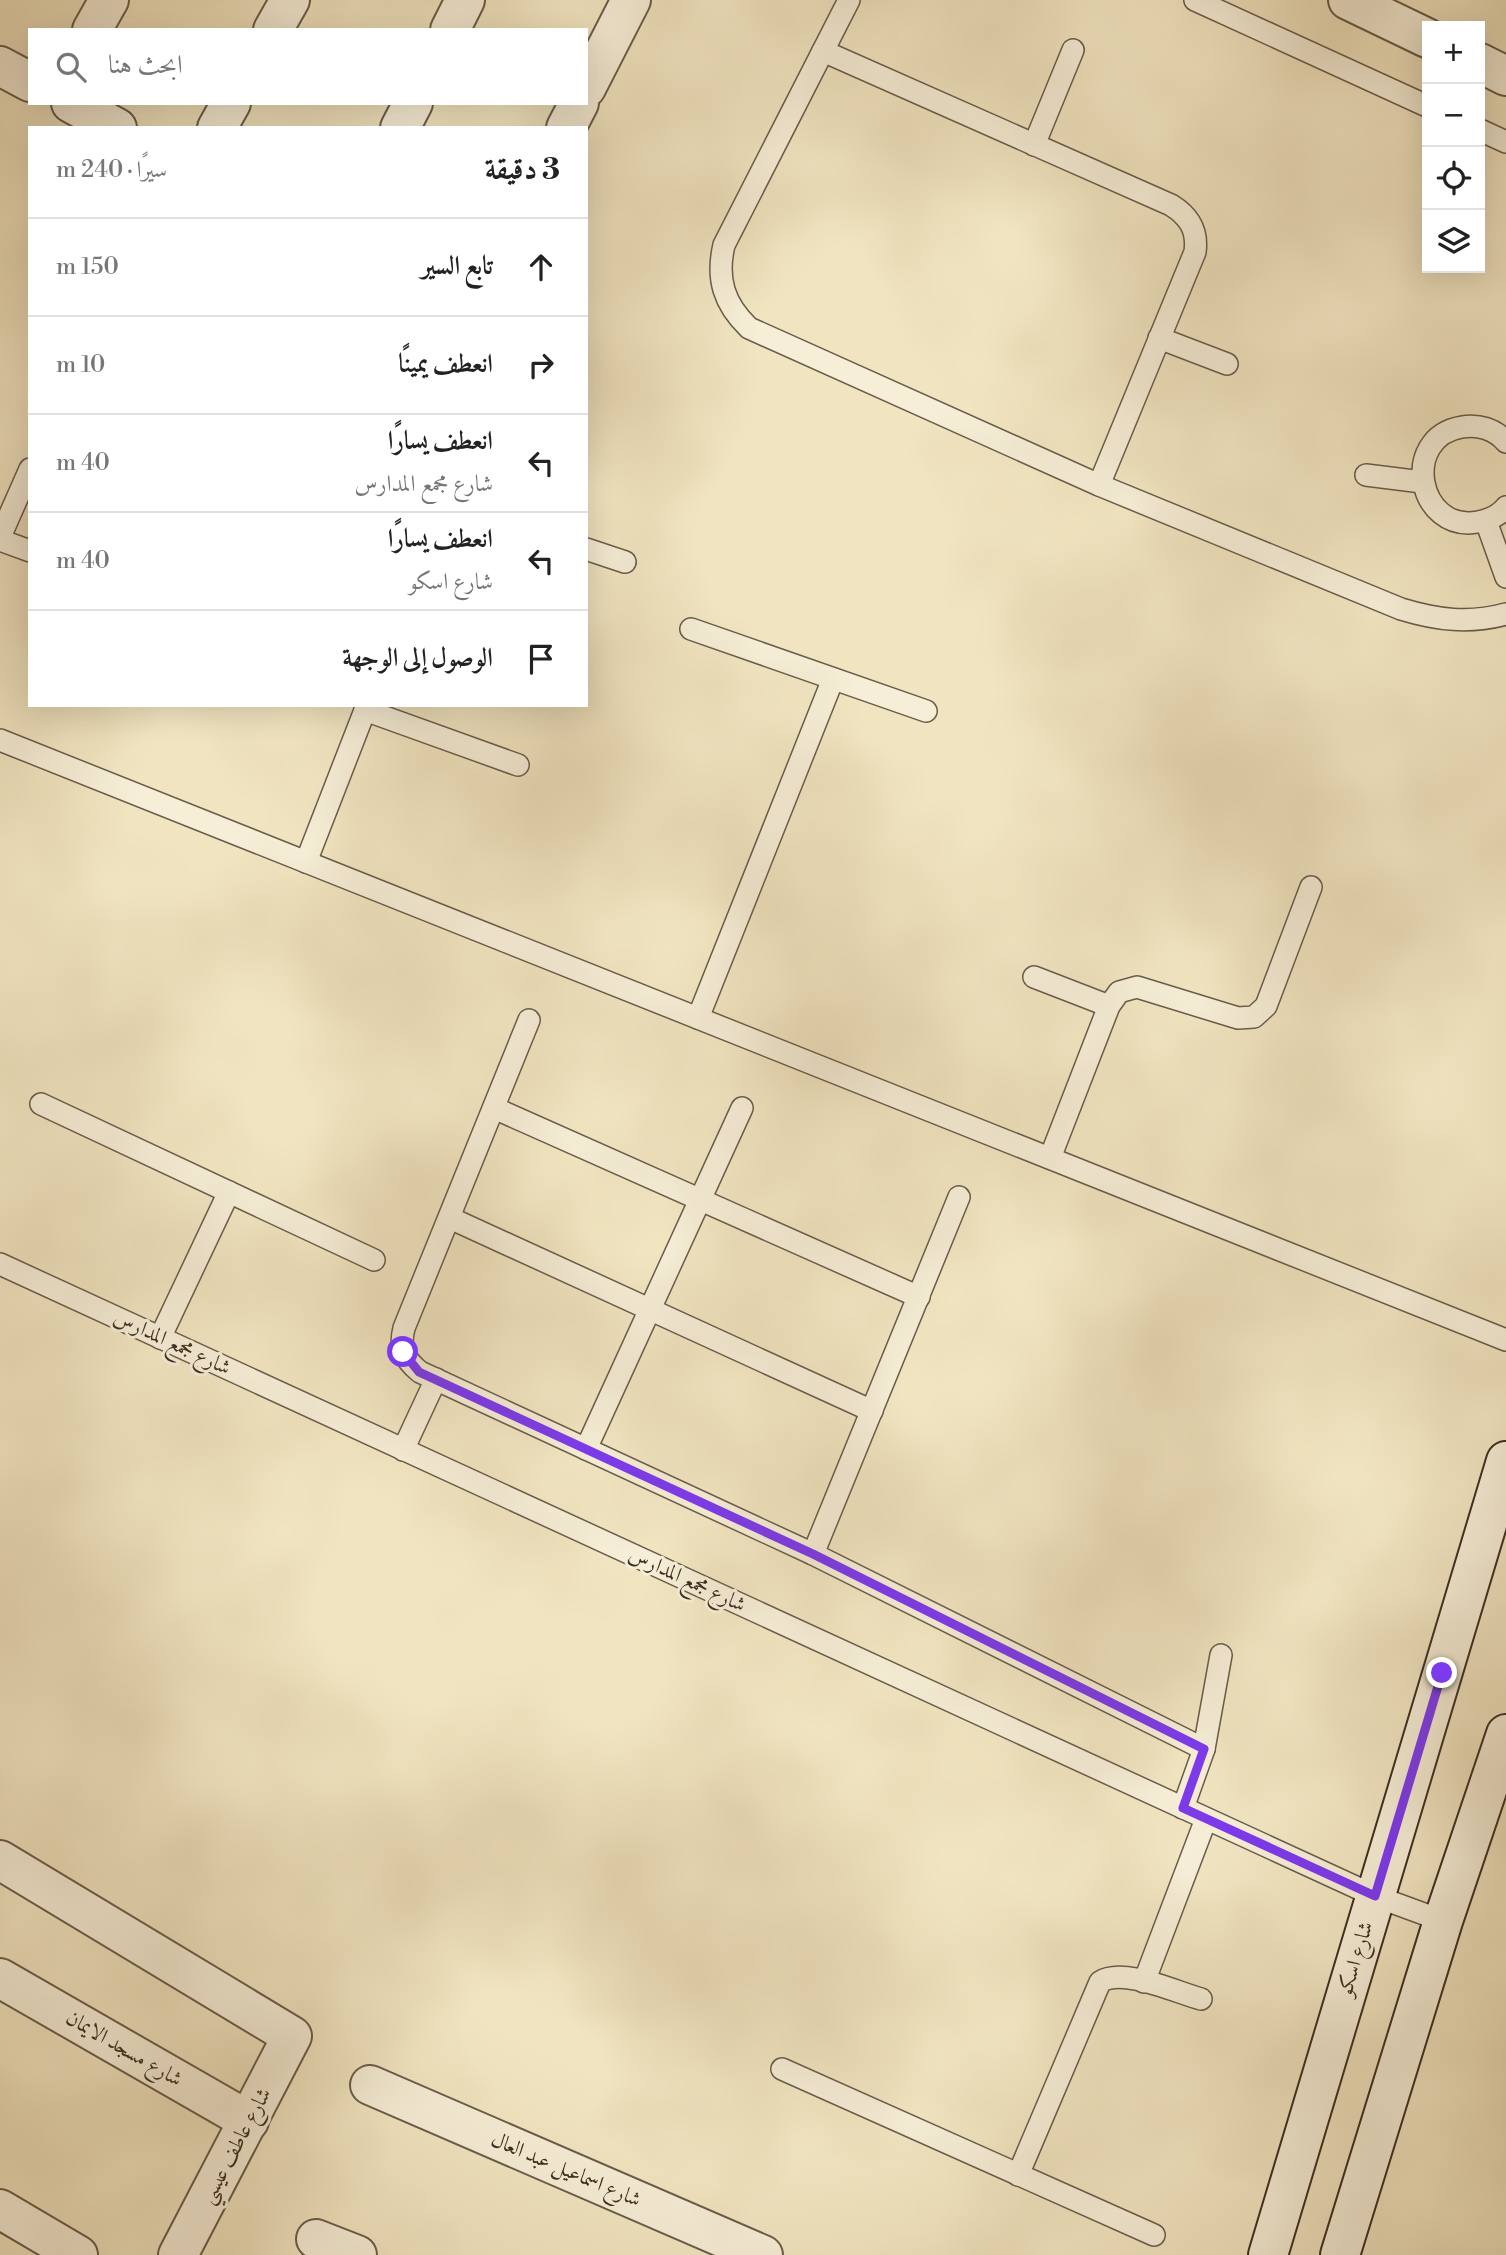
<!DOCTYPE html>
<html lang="ar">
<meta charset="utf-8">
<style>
:root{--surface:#fff;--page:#f6f6f6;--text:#222;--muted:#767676;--line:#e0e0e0}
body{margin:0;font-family:"Libre Bodoni",Amiri,serif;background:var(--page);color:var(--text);direction:rtl}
.controls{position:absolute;right:21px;top:21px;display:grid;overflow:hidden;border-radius:0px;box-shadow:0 7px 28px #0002}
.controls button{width:63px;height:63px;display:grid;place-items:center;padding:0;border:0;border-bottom:2px solid var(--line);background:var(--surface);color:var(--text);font:35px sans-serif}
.stop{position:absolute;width:21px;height:21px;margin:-16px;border:5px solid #7c3aed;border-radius:50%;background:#fff}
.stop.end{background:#7c3aed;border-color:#fff;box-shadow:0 2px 7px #0008}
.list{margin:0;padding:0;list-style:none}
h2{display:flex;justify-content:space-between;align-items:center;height:91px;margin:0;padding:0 28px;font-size:30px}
h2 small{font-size:23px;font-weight:400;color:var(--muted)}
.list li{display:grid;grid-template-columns:46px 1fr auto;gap:21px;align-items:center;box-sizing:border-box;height:98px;padding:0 28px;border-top:2px solid var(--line)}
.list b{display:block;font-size:26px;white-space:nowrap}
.list p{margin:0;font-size:23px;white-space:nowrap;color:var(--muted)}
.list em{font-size:23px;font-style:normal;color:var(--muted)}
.icon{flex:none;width:38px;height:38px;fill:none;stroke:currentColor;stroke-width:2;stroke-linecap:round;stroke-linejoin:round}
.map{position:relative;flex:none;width:1506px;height:2255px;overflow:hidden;direction:ltr}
.search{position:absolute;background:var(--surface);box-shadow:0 7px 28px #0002;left:28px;top:28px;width:560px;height:77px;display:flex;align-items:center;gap:18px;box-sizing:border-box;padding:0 24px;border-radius:0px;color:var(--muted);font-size:26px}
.panel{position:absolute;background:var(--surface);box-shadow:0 7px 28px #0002;left:28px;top:126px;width:560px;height:581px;border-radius:0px;direction:rtl}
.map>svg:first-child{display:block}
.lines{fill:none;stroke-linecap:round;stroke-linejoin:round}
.service-casing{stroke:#6a5c4a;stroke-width:24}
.minor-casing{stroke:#6a5c4a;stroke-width:42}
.secondary-casing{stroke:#3d2f22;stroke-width:42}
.service{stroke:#f6eed7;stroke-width:21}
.minor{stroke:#f6eed7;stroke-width:38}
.secondary{stroke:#f6eed7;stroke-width:38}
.route{stroke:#7c3aed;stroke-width:9}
.labels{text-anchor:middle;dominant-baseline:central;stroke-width:6;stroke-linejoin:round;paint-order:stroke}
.street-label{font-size:21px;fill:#3d2f22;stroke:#f6eed7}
</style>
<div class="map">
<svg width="1506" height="2255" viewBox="0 0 1506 2255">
<rect width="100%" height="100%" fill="#f1e5c1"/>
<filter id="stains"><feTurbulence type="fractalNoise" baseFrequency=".00286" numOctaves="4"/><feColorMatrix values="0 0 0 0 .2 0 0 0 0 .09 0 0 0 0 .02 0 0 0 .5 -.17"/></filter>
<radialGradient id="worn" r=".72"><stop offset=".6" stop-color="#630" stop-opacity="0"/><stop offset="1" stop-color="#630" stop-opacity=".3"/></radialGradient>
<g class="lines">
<defs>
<g id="service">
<path d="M849,0L724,245C716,279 724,304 749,328L1099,485L1401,609C1437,620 1469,624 1506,614"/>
<path d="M1195,0L1427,106"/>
<path d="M823,51L1171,205C1189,216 1198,230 1195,252L1099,485"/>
<path d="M1480,130L1506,142"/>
<path d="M1034,145L1073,50"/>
<path d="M1159,338L1227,364"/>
<path d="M1506,442C1495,429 1478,424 1462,427C1400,437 1417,533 1478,522C1489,520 1499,516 1506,507"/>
<path d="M1366,475L1422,482"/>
<path d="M1486,521L1506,577"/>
<path d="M0,537L30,469"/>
<path d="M0,540L30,551"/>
<path d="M586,549L625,562"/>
<path d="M691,629L926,711"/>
<path d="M365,710L518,765"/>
<path d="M0,740L1506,1340"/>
<path d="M306,862L367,705"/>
<path d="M1034,977L1109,1006"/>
<path d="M698,1018L833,679"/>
<path d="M529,1020L404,1328C399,1348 404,1359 420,1372L813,1554L1204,1749"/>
<path d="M41,1104L374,1260"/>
<path d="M494,1108L919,1297"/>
<path d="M1050,1158L1109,1006L1119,992L1137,987L1238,1018L1254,1017L1266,1006L1311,887"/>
<path d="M450,1218L872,1411"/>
<path d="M0,1264L1375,1896L1443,1921"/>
<path d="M160,1338L229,1192"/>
<path d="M586,1449L742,1108"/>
<path d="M403,1450L436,1379"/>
<path d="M813,1554L959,1197"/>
<path d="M1183,1808L1204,1749L1221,1655"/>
<path d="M1144,1982L1206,1819"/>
<path d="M782,2069L1154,2235"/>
<path d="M1018,2175L1100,1982C1123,1967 1175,1992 1201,1999"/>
</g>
<g id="minor">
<path d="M1348,0L1427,38"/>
<path d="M92,30L109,0"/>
<path d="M273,30L290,0"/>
<path d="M450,30L465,0"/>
<path d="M1480,63L1506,76"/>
<path d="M0,66L30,82"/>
<path d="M586,88L631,0"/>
<path d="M71,103L117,128"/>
<path d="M217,128L231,103"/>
<path d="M400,128L413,103"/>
<path d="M566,128L579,103"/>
<path d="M0,1860L292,2036L178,2255"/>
<path d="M0,1978L249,2121"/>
<path d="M370,2085L763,2255"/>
<path d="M0,2209L78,2255"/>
<path d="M316,2239L357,2255"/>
</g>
<g id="secondary">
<path d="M1268,2255L1506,1461"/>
<path d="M1340,2255L1443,1921L1506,1734"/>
</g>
</defs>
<use href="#service" class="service-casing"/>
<use href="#minor" class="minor-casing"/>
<use href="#secondary" class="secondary-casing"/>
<use href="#service" class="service"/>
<use href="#minor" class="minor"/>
<use href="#secondary" class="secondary"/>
</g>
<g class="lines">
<path class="route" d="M403,1352L419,1372L813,1554L1204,1749L1183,1808L1375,1896L1442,1673"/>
</g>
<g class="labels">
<g class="street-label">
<text transform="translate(172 1343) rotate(25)">شارع مجمع المدارس</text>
<text transform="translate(687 1580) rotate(25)">شارع مجمع المدارس</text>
<text transform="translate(1356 1959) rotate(-73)">شارع اسكو</text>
<text transform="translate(124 2049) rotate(30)">شارع مسجد الايمان</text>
<text transform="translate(236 2146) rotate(-62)">شارع عاطف عيسي</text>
<text transform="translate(566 2170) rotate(23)">شارع اسماعيل عبد العال</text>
</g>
</g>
<rect width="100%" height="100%" filter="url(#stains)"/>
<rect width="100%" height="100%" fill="url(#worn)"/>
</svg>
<div class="controls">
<button>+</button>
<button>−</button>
<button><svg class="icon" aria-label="locate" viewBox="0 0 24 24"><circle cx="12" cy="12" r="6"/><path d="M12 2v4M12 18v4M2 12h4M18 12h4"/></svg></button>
<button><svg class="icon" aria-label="layers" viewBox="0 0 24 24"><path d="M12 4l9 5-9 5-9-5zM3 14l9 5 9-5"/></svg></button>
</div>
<div class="stop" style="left:403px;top:1352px"></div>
<div class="stop end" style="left:1442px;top:1673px"></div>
<div class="search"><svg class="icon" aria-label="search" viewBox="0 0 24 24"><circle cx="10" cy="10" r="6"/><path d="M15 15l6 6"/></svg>ابحث هنا</div>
<section class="panel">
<h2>3 دقيقة<small>سيرًا · 240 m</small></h2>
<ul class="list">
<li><svg class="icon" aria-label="ahead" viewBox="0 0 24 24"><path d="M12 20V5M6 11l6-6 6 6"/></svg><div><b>تابع السير</b></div><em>150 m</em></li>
<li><svg class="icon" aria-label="right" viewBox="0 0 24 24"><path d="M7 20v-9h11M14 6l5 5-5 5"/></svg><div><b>انعطف يمينًا</b></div><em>10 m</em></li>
<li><svg class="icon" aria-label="left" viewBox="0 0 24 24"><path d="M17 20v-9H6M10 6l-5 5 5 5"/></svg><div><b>انعطف يسارًا</b><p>شارع مجمع المدارس</p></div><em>40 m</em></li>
<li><svg class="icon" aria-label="left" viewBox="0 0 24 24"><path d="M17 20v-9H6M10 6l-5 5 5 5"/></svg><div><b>انعطف يسارًا</b><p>شارع اسكو</p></div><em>40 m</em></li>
<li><svg class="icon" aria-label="arrive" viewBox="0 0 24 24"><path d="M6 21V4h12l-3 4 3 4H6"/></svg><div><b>الوصول إلى الوجهة</b></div></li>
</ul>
</section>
</div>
